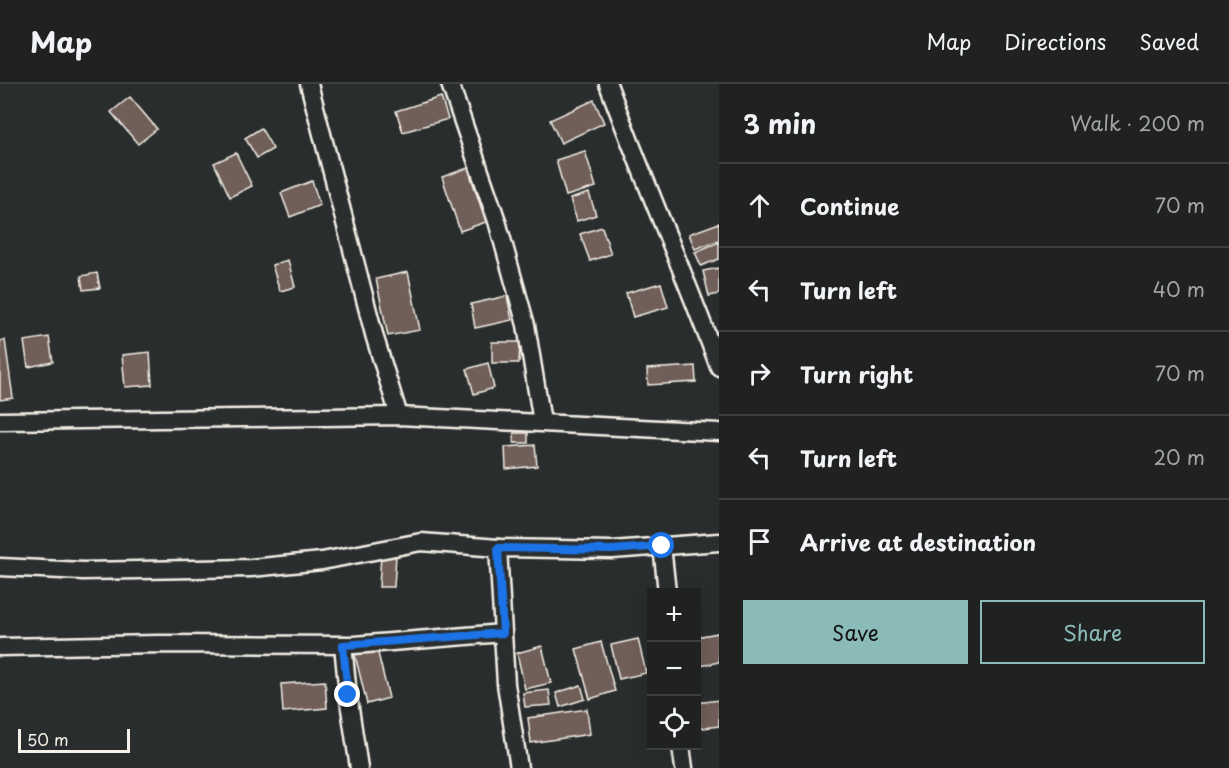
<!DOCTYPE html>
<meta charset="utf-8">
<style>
:root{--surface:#202222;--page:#2d2f2f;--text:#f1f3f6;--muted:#a2a4a5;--line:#3d3f40;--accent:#8bbbb9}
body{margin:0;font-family:"Playpen Sans",sans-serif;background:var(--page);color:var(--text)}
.controls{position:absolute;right:18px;bottom:18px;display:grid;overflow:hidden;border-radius:0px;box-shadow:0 6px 24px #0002}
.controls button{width:54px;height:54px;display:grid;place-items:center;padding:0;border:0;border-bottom:2px solid var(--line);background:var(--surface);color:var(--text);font:30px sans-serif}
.scale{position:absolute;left:18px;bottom:15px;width:112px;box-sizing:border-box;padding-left:6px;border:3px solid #f4f1e8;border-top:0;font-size:16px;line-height:21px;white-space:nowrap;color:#f4f1e8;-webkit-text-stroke:4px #2a2d2e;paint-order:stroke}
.stop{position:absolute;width:18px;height:18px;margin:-14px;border:4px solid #1a73e8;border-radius:50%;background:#fff}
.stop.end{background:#1a73e8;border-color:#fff;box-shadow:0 2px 6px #0008}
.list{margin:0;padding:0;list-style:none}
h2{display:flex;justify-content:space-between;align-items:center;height:78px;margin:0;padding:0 24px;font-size:26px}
h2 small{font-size:20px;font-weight:400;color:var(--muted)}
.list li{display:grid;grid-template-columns:39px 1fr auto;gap:18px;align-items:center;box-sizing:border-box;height:84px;padding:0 24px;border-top:2px solid var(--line)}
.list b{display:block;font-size:22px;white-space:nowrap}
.list em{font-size:20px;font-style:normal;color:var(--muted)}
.actions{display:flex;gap:12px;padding:18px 24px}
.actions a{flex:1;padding:14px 0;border:2px solid var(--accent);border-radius:0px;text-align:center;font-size:21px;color:var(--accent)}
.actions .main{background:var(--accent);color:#111}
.icon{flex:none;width:33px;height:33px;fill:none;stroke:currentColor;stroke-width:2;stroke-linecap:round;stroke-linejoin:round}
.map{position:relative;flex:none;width:719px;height:684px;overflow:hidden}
header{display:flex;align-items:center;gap:36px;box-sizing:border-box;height:84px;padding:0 30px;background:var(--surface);border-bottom:2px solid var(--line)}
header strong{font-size:28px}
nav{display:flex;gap:33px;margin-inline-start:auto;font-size:21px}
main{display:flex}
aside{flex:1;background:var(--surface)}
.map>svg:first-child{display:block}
.building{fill:#705e58;stroke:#f4f1e8;stroke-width:1.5}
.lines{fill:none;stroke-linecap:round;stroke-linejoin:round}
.street-casing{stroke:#f4f1e8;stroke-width:21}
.street{stroke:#2a2d2e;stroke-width:16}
.route{stroke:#1a73e8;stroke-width:8}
</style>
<header>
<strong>Map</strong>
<nav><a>Map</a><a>Directions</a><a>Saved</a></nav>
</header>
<main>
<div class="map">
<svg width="719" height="684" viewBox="0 0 719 684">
<rect width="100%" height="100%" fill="#2a2d2e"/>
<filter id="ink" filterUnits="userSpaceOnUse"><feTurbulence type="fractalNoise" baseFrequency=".0167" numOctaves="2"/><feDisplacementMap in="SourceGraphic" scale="12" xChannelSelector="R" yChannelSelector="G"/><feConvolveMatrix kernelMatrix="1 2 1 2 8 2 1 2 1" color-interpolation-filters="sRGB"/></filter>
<g filter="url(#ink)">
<g class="building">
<path d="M130,13L157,45L138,60L111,28Z"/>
<path d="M441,13L448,35L403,48L396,27Z"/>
<path d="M594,16L604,39L561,59L550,36Z"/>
<path d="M261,44L273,65L257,74L245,54Z"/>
<path d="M585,67L596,103L566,112L556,76Z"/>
<path d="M236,69L252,102L230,113L214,79Z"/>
<path d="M468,84L486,138L460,147L442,93Z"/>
<path d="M312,97L320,121L290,133L281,109Z"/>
<path d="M589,109L596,131L577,137L570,115Z"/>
<path d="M719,139V156L695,165L689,150Z"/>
<path d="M602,143L611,170L590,177L580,150Z"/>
<path d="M719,158V175L701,182L695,168Z"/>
<path d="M288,176L295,203L280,207L272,181Z"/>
<path d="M719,184V210L709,212L703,187Z"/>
<path d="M408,188L420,246L388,252L376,195Z"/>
<path d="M97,189L100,204L83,206L81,192Z"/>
<path d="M661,199L668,223L633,233L626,209Z"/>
<path d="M507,212L512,236L475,244L471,220Z"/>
<path d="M49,253L53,278L28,283L24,257Z"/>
<path d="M5,256L13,314L0,316V257Z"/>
<path d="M492,258H520L519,279H492Z"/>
<path d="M150,268L152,301L125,303L122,271Z"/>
<path d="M488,279L494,304L474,310L467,285Z"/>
<path d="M695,282L696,298L648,301L647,285Z"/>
<rect x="514" y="349" width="14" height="10"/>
<path d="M535,361L537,382L506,385L505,363Z"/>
<path d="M381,471H396L394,503H379Z"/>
<path d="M718,549L719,578L696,583V553Z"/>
<path d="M638,555L646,589L619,595L611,561Z"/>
<path d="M601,558L615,607L590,615L576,565Z"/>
<path d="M376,561L389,614L367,620L354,567Z"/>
<path d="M542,562L551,599L525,605L517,569Z"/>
<path d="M325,597L327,624L283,628L281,600Z"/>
<path d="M581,601L585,615L560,623L556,609Z"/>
<path d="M549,606L551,621L525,623L523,609Z"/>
<path d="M719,616V642L696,645V619Z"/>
<path d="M587,625L590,650L531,659L528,634Z"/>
</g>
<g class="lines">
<defs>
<g id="street">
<path d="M309,0L375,254L399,332"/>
<path d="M450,0L497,137L526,241L542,338"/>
<path d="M608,0C643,95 684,188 719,283"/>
<path d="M0,337L399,332L719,348"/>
<path d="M662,462L667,508"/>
<path d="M0,483L83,487L251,484L322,477L421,458L498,464"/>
<path d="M343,561L348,611L359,684"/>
<path d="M0,563L159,560L354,561L503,549"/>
<path d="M681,662L684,684"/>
<path d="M519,684L506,600L498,464L612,466L719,458"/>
</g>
</defs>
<use href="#street" class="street-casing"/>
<use href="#street" class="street"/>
</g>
</g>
<g class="lines" filter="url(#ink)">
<path class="route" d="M348,611L343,561L503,549L498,464L612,466L662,462"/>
</g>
</svg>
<div class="controls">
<button>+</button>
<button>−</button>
<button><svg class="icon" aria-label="locate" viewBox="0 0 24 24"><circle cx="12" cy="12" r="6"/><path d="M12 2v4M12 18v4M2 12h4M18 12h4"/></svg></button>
</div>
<div class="scale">50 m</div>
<div class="stop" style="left:662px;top:462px"></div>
<div class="stop end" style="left:348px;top:611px"></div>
</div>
<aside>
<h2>3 min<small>Walk · 200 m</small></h2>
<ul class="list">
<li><svg class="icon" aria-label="ahead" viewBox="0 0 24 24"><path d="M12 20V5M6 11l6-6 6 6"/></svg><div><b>Continue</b></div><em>70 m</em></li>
<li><svg class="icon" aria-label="left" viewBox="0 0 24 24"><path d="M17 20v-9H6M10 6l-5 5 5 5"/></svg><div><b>Turn left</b></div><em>40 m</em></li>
<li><svg class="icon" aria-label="right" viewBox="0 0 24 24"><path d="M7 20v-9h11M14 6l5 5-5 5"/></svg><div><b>Turn right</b></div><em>70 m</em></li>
<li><svg class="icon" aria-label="left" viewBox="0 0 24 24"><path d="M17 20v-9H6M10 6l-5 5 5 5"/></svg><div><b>Turn left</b></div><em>20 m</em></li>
<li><svg class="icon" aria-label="arrive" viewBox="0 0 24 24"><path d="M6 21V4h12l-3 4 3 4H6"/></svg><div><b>Arrive at destination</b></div></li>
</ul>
<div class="actions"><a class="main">Save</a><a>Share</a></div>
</aside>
</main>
